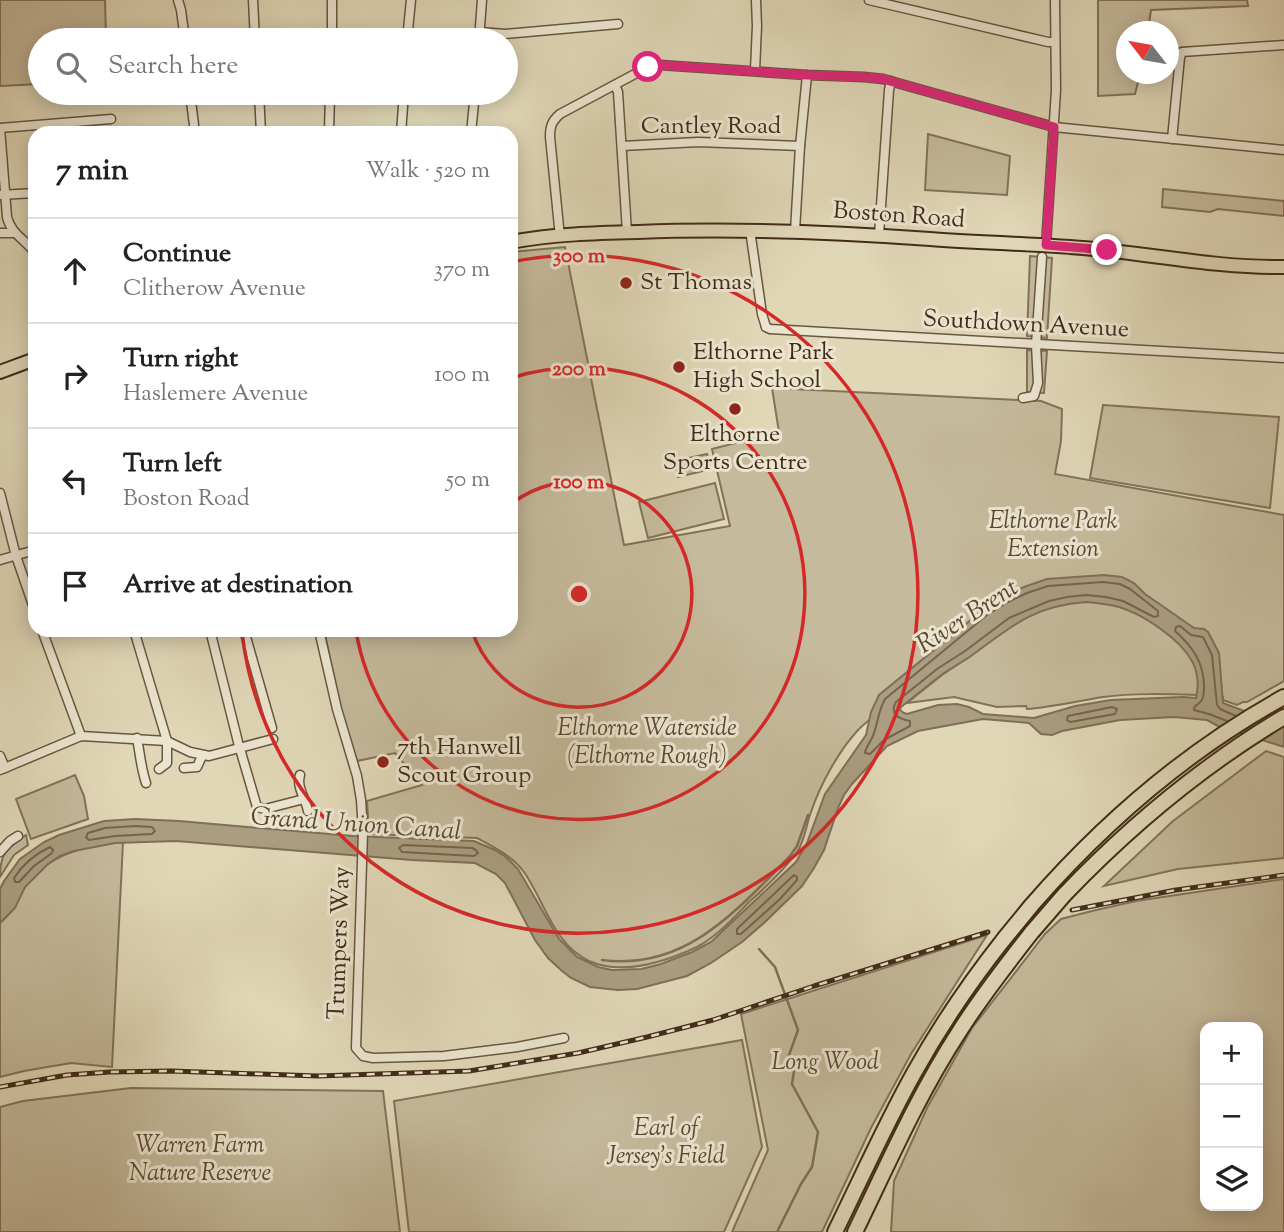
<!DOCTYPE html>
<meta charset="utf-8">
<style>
:root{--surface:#fff;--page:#f2f2f2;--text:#222;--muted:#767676;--line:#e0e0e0}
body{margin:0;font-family:"Sorts Mill Goudy",serif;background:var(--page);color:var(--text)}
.controls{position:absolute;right:21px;bottom:21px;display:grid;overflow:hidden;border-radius:14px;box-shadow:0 4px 18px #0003}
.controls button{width:63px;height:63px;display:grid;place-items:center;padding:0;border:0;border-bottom:2px solid var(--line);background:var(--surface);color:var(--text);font:35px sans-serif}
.compass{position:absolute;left:1116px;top:21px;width:63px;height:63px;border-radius:50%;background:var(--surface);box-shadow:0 4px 18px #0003;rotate:301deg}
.stop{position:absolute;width:21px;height:21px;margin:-16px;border:5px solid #db2777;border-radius:50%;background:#fff}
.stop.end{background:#db2777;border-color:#fff;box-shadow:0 2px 7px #0008}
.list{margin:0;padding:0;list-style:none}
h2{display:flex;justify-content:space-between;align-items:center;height:91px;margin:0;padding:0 28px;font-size:30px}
h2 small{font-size:23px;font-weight:400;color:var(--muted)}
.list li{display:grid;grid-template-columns:46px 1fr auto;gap:21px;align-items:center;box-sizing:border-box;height:105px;padding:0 28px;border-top:2px solid var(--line)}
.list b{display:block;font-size:26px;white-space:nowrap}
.list p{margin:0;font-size:23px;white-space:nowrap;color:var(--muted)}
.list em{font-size:23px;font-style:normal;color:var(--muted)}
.icon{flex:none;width:38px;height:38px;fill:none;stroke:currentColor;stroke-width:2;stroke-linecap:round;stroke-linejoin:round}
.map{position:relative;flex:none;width:1284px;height:1232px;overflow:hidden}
.search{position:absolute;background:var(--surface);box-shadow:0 4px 18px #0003;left:28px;top:28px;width:490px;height:77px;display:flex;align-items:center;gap:18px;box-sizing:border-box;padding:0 24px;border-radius:38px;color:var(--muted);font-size:26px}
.panel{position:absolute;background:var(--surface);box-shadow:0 4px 18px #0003;left:28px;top:126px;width:490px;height:511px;border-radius:21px}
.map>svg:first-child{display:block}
.green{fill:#c5ba9c;stroke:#83725a;stroke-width:2;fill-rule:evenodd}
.water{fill:#aa9d81;stroke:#806f57;stroke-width:2;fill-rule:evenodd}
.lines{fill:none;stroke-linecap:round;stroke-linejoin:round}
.shore{stroke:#76644c;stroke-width:2}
.stream{stroke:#806f57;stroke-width:2.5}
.street-casing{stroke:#695640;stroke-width:11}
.primary-casing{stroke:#412b18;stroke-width:16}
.highway-casing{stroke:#412b18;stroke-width:18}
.street{stroke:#ebe5d0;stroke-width:8}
.primary{stroke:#e0d7b7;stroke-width:12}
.highway{stroke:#e0d7b7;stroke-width:14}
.rail-casing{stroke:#412b18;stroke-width:5}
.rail{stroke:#ebe5d0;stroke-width:2.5;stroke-dasharray:8;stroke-linecap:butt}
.highway-bridge-casing{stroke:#412b18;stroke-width:18;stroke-linecap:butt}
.highway-bridge{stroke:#e0d7b7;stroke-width:14}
.route{stroke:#db2777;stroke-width:9}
.ring{fill:none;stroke:#d62828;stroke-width:3.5}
.poi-dot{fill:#8f2418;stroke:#ebe5d0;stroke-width:2.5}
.labels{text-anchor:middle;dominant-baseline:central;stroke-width:6;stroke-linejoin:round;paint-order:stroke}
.street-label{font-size:24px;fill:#412b18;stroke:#ebe5d0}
.poi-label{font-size:24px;fill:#412b18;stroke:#ebe5d0;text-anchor:start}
.park-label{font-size:24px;font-style:italic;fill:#5b4832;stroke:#ebe5d0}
.water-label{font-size:26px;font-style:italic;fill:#5b4832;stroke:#ebe5d0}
.centre{fill:#d62828;stroke:#ebe5d0;stroke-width:3.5}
.ring-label{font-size:21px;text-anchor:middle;font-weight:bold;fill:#d62828;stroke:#ebe5d0;stroke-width:6;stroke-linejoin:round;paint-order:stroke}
</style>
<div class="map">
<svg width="1284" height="1232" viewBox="0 0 1284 1232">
<rect width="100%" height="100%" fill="#e0d7b7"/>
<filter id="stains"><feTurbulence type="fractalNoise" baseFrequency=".00286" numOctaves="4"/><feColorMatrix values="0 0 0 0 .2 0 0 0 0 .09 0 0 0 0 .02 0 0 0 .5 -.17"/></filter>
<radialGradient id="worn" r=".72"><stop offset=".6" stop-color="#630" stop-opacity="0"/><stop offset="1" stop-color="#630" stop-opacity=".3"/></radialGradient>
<g class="green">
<path d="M0,0H105L106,40H40V84L0,86Z"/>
<path d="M1098,0H1247L1248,6L1151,10L1148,31L1126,32V74H1140L1135,94L1098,96Z"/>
<path d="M928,134L1010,156L1007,195L925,190Z"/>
<path d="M1163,189L1284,201V216L1218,209L1210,212L1162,207Z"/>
<path d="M565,247L624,545L730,526L712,449L779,432L772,388L1041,401L1062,409L1061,441L1055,474L1284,515V681L1247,702H1243L1237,705L1223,700V697L1197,692V695C1166,694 1134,693 1103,697C1077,701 1053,707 1027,709L1026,706L997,707L954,697L907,703L942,675L969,657L997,636L991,622C961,647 931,671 900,696C887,707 871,717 859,729C839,750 820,785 811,812C806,825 805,840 797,852C784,870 766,887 749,902C734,918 716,937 697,947C665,962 623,976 589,961C553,944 545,902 524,872C512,856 494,847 477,838L369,834L367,801L422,785L395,753L357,761L342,714L324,630H511V252Z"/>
<path d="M1030,256L1052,258L1047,338L1027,336Z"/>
<path d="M1027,350L1047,351L1044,393L1027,392Z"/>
<path d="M1103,405L1279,417L1270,508L1090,478Z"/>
<path d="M707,454L711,469L678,477L675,461Z"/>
<path d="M715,483L724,519L648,538L639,502Z"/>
<path d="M1266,751L1284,757V858L1178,869L1104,886L1173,821Z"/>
<path d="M75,775L84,796L88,819L31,839L16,799Z"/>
<path d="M26,835L28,845L14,855L0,877C0,852 7,849 26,835Z"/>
<path d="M123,842L112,1067L71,1063L24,1071L0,1077V923C12,913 16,900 25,887C47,854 86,845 123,842Z"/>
<path d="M1284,879V1232H891L894,1181L927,1108L972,1028L1045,934L1061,919L1092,911L1136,901ZM1205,1027H1258V1206H1205Z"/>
<path d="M987,935L911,1054L871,1128L822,1232H732L768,1150L741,1014Z"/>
<path d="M742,1040L762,1147L724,1232H409L394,1101Z"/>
<path d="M131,1088L383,1091L400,1232H0V1107L23,1101Z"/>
</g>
<path class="water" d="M1104,575L1122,577L1134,583L1145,594L1194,628L1204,629L1208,632L1219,653L1223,703L1284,726V747L1218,726L1207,720L1174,717L1120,720L1062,731L1052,735L1041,734L1029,723L983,719L918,731L887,746L852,784L844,795L838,808L824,850L814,868L802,886L765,922L742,942L711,963L687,976L637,989L618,990L590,987L571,978L562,971L548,958L535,940L505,883L496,874L475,863L412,860L176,841L115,843L74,851L60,856L48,864L25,887L15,908L0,923V889L4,881L20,859L44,842L59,835L104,821L135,819L179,821L353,836L474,841L495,850L506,857L518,869L559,939L577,957L598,967L612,970L641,969L661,964L692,952L711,942L796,862L807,843L825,794L866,735L871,712L879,695L983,610L1004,596L1024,587L1047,579ZM1086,602C1097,603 1108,604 1119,607C1143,614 1180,639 1192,661C1198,672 1199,687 1196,698L1183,697L1111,700L1075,706L1034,718L983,714L969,707L957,704L938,705L907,714L904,713L900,710L901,707C915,696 929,684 944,673C953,667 962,662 971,656C1012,626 1033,606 1086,602Z"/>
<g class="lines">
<g class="shore">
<path d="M1103,582L1120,584L1130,589L1158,611V616L1154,617L1123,601L1106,597L1086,595L1067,597L1049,601L1009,618L965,651L937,669L896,702C889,714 899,719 910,721V726L884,740L870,754L865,753C866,747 869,744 872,738C878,725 877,714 885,699L987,615L1008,602L1027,593L1048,586Z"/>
<path d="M1112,707L1117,709L1115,714L1070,722L1067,720L1068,716Z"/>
<path d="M1227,721L1209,714L1194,710L1195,706C1203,702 1204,696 1204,687C1204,663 1193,647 1175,631L1176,627L1180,626L1191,635L1203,637L1212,655L1217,705L1220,709L1236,716"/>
<path d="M135,826L152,827L155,831L152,834L115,836L89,840L86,837L88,833L105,828Z"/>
<path d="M403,845L472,848L476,850L478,853L474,856L402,852L399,848Z"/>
<path d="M50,847L53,850L52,853L34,866L19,882H15L14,878C23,864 35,854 50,847Z"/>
<path d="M794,875L797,877V880L780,899L741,934H737V929Z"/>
</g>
<g class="stream">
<path d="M759,949L775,967L798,1030L789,1055V1060L794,1071L792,1084L818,1132L812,1167L801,1184L777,1232"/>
<path d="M602,960C686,971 737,910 790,856L797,846L808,815"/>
</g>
<defs>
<g id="street">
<path d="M178,0L181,10L185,40"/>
<path d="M253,0L255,40"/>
<path d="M869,0L1048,42H1055"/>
<path d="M480,32L505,34L618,24"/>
<path d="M332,40V0"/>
<path d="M407,40L411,0"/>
<path d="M479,40L482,0"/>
<path d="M755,70L757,26L756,0"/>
<path d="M615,85L618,92L627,232"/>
<path d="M190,93L195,133"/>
<path d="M259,93L261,133"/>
<path d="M0,128L7,217C11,234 25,239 35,253"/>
<path d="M0,128L111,119"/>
<path d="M329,133L330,93"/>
<path d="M401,133L404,93"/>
<path d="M471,133L475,93"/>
<path d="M1172,139L1180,57L1182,52L1284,45"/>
<path d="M622,146L698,142L800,146"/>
<path d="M0,195L35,193"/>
<path d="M750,230L762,314L766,327"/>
<path d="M795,231L800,146L807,75"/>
<path d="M0,233H14"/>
<path d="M879,235L889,90L891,81"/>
<path d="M560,237L550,137C550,126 552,121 560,114L648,67L660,65L807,75L864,77L883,79L1054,127L1284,150"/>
<path d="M1046,245L1056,90L1055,0"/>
<path d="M766,327L770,329L1284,358"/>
<path d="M1023,398L1034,396L1038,383L1036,345L1042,257"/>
<path d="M0,493L16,556L35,611"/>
<path d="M0,560L35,550"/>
<path d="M42,630L81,736"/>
<path d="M134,630L167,741V763L159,769"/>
<path d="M210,630L238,742L257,807L265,809L304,799"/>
<path d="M244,630L272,728"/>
<path d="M319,630L337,709L357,776L361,800L363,832L356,1048L363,1056L373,1058L444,1056L517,1047L564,1038"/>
<path d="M137,738C140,754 141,768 146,783"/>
<path d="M0,756L5,768"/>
<path d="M184,768L197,767L202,756"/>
<path d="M0,770L81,736L167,741L190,752L209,756L273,739"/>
<path d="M300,775C296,787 306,799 308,811"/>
<path d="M0,852L10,841L18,836"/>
</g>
<g id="primary">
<path d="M511,242C553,234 596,233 638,232C736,228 832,232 930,239C984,243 1039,244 1094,249C1157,255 1220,268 1284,267"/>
<path d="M0,372L35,359"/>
</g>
<g id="highway">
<path d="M1064,895C1130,826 1202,766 1284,717"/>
<path d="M1031,906C1103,823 1188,750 1284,697"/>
<path d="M835,1232C861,1179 885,1125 914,1073C940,1026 970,982 1004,939"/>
<path d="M855,1232C888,1164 918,1095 959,1032C981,997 1006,965 1032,932"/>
</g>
</defs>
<use href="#street" class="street-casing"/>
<use href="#primary" class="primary-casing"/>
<use href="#highway" class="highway-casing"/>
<use href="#street" class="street"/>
<use href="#primary" class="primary"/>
<use href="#highway" class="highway"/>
<defs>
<g id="rail">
<path d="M1072,910L1176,890L1284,875"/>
<path d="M0,1087L67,1075L110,1072L171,1071L318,1076L469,1071L578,1053L647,1037L713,1020L814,986L988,932"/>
</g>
</defs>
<use href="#rail" class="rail-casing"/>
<use href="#rail" class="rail"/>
<defs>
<g id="highway-bridge">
<path d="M1032,932L1064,895"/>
<path d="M1004,939L1031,906"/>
</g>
</defs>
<use href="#highway-bridge" class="highway-bridge-casing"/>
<use href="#highway-bridge" class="highway-bridge"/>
</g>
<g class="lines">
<path class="route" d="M648,67L660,65L807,75L864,77L883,79L1054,127L1046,245L1107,250"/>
</g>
<g class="ring">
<path d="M512 503A113 113 0 1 1 472 631"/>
<path d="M511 378A226 226 0 1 1 356 631"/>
<path d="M511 262A339 339 0 1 1 242 632"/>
</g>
<g class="poi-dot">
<circle cx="626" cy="283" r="7"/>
<circle cx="679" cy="367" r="7"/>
<circle cx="735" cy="409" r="7"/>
<circle cx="383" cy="762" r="7"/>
</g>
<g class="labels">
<g class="street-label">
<text x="711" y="127">Cantley Road</text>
<text transform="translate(899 216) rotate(4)">Boston Road</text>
<text transform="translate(1026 325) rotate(3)">Southdown Avenue</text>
<text transform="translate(340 943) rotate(-88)">Trumpers Way</text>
</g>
<g class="poi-label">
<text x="640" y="283">St Thomas</text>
<text x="693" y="353">Elthorne Park<tspan x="693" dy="28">High School</tspan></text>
<text x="735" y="435" text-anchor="middle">Elthorne<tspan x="735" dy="28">Sports Centre</tspan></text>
<text x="397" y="748">7th Hanwell<tspan x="397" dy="28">Scout Group</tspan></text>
</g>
<g class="park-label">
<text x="1053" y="522">Elthorne Park<tspan x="1053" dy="28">Extension</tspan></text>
<text x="647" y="729">Elthorne Waterside<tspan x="647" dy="28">(Elthorne Rough)</tspan></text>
<text x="825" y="1063">Long Wood</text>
<text x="666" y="1129">Earl of<tspan x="666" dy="28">Jersey's Field</tspan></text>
<text x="200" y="1146">Warren Farm<tspan x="200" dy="28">Nature Reserve</tspan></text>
</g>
<g class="water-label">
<text transform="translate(968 617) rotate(-33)">River Brent</text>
<text transform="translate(356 825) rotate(4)">Grand Union Canal</text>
</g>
</g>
<circle cx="579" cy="594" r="10" class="centre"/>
<g class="ring-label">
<text x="579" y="262">300 m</text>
<text x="579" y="375">200 m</text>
<text x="579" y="488">100 m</text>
</g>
<rect width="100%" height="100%" filter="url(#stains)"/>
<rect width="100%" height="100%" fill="url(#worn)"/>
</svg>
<div class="controls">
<button>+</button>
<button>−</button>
<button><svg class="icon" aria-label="layers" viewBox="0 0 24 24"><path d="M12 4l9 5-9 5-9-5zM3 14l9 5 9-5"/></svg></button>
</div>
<svg class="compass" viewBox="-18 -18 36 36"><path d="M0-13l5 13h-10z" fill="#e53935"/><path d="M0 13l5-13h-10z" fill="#767676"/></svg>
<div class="stop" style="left:648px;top:67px"></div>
<div class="stop end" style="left:1107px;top:250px"></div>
<div class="search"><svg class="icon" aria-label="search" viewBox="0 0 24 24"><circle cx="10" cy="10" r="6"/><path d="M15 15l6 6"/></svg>Search here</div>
<section class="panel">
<h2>7 min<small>Walk · 520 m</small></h2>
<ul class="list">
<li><svg class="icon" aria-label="ahead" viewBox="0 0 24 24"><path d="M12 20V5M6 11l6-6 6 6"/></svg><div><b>Continue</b><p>Clitherow Avenue</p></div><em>370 m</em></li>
<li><svg class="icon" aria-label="right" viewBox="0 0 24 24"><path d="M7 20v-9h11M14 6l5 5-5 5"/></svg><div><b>Turn right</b><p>Haslemere Avenue</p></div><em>100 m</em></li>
<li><svg class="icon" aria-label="left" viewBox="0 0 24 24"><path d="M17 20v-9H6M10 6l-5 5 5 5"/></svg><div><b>Turn left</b><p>Boston Road</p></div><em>50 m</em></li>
<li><svg class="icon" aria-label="arrive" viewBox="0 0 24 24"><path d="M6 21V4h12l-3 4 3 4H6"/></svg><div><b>Arrive at destination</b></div></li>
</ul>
</section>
</div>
